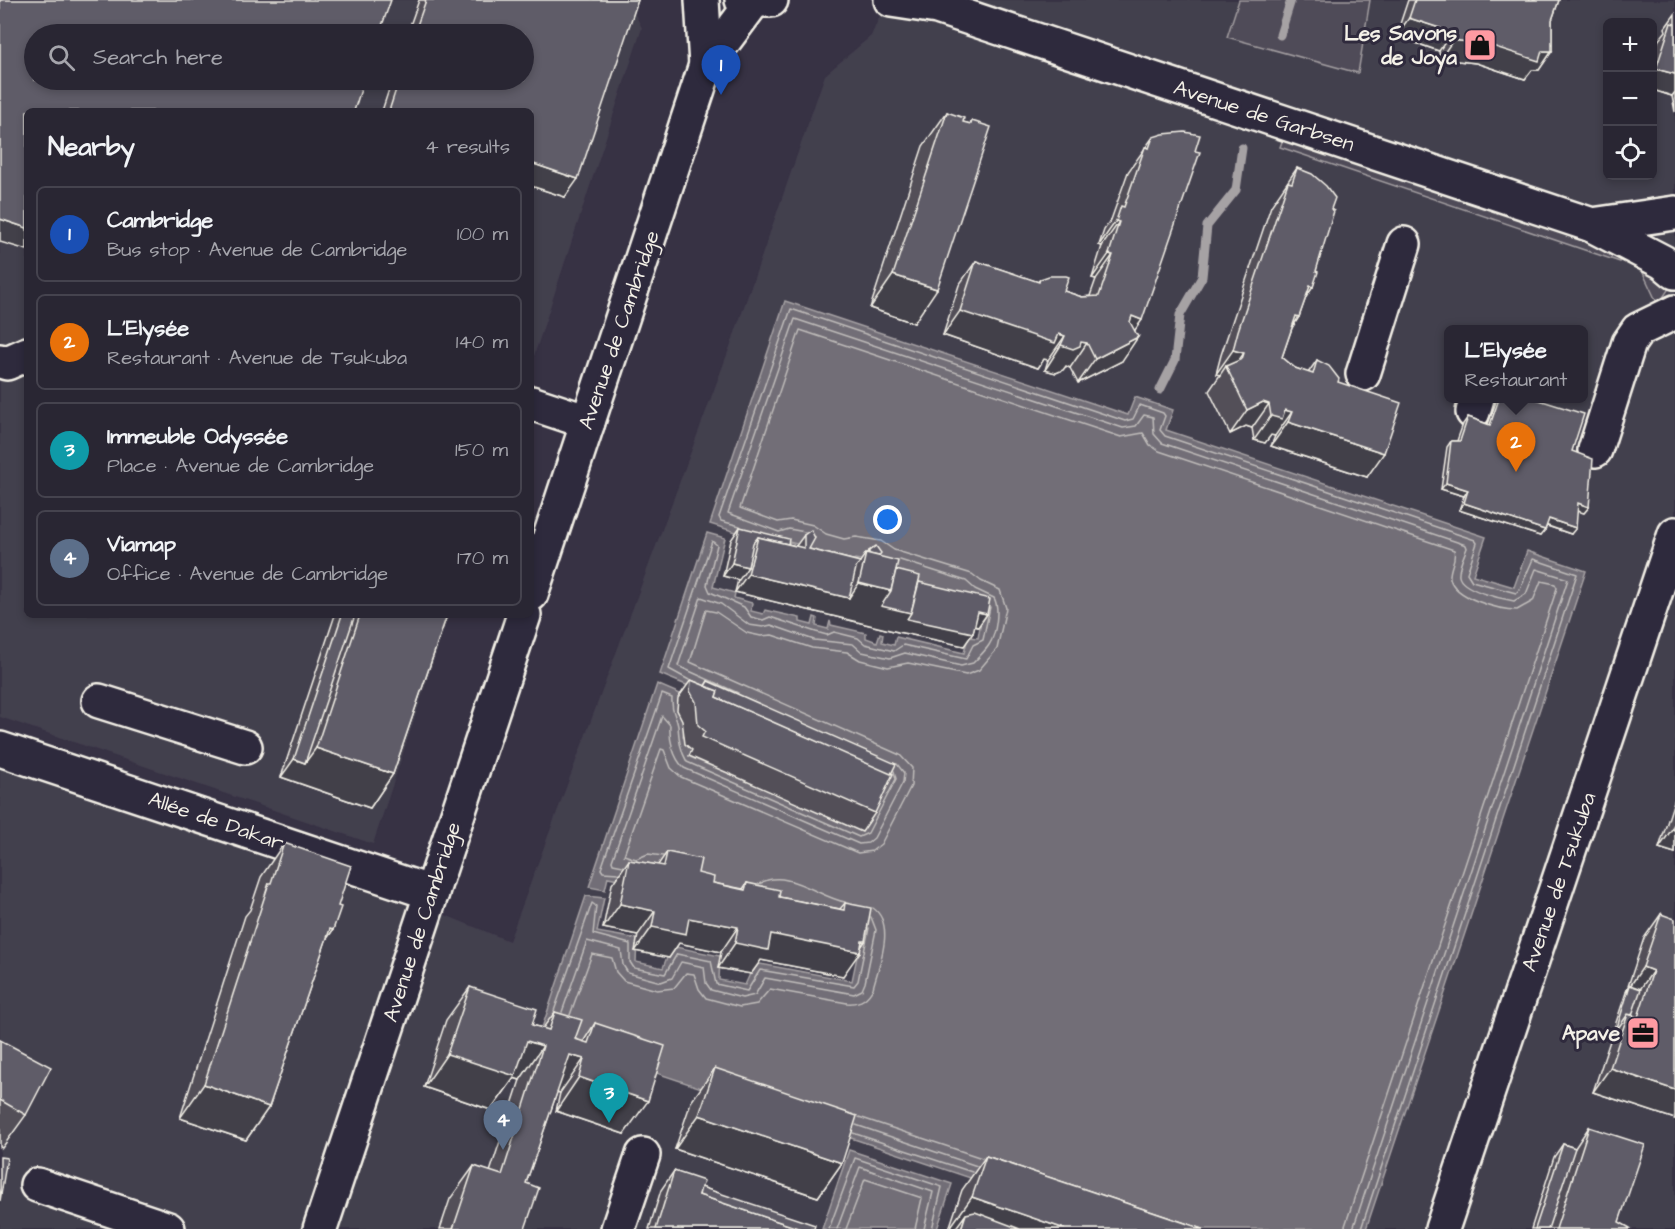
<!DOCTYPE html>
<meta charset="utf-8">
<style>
:root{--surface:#292633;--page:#35323f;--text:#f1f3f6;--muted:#a5a5ac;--line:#45434e;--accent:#ff9aa2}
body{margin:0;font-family:"Architects Daughter",sans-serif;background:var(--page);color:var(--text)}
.controls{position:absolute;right:18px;top:18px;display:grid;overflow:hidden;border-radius:9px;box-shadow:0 3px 9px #0003}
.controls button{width:54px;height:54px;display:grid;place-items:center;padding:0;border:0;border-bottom:2px solid var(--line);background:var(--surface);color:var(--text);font:30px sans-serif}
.you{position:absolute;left:888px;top:520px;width:21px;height:21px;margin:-15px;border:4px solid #fff;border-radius:50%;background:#1a73e8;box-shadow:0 0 0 9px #1a73e833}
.badge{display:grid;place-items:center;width:39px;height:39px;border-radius:50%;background:var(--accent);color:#fff;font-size:20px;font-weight:700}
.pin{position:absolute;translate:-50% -50px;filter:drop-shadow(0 2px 3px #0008)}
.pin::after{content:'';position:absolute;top:32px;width:21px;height:18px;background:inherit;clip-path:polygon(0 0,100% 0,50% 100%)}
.popup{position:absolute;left:1444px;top:325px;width:144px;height:78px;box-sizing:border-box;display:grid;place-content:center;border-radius:9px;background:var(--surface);filter:drop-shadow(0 2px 4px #0005);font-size:20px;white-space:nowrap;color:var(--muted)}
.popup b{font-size:22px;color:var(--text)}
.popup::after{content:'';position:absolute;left:50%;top:100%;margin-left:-12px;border:12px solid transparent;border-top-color:var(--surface)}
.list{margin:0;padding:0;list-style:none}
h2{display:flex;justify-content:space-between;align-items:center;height:78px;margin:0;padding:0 24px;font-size:26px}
h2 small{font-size:20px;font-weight:400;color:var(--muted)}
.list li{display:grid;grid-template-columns:39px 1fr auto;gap:18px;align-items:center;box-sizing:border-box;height:96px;margin:0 12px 12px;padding:0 12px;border:2px solid var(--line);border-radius:9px}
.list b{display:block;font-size:22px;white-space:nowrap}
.list p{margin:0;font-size:20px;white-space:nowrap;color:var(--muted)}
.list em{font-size:20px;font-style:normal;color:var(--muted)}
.icon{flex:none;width:33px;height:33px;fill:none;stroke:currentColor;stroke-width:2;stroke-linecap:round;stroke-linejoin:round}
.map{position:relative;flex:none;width:1675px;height:1229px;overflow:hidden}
.search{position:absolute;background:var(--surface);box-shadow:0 3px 9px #0003;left:24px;top:24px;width:510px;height:66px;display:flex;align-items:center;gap:15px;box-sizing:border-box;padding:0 21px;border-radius:33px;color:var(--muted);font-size:22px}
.panel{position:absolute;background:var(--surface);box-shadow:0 3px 9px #0003;left:24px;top:108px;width:510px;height:510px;border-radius:9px}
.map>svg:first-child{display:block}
.built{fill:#433f4e;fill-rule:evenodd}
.green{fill:#504b59;stroke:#a29ea0;stroke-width:1.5}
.water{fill:#726e77;stroke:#a6a2a4;stroke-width:1.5}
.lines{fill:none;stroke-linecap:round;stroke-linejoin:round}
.shore{stroke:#c0bdbb;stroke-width:1.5}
.stream{stroke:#a6a2a4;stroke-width:9}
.minor-casing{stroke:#f4f1e8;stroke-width:38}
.major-casing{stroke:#f4f1e8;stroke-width:38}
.minor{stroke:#2f2a3d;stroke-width:33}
.major{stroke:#2f2a3d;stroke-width:33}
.wall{fill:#524f59;stroke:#f4f1e8;stroke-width:1.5}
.shaded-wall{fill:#424048;stroke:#f4f1e8;stroke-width:1.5}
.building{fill:#5f5c67;stroke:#f4f1e8;stroke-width:1.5}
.labels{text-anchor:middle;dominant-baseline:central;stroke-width:6;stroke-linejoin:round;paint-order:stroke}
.poi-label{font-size:21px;font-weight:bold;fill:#f4f1e8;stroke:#2f2a3d;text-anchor:end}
.street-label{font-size:21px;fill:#f4f1e8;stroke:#2f2a3d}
</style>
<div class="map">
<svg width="1675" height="1229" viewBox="0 0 1675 1229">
<rect width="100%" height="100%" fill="#373244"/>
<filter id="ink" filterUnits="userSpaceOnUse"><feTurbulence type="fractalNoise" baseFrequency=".0167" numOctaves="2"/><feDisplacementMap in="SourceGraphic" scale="12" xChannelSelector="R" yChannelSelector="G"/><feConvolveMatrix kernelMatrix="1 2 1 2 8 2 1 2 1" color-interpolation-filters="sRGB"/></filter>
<g filter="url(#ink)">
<g class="built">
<path d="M0,0H628L642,28L531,365V111H27V615H449L373,844L0,717ZM34,34H524V80H34Z"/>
<path d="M887,0H1239L1227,36L1358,72L1370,0H1675V1229H0V734L509,941L731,344L825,75L871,36ZM1608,22H1652V176H1608ZM1448,330H1583V398H1448Z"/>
</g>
<g class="green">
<path d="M1239,0H1370L1358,73L1227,37Z"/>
<path d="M1283,139L1623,254L1620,262L1280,147Z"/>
<path d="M1637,260L1665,281L1668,290L1658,305Z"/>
</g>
<g class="water">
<path d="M785,301L1128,415L1135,397L1173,410L1166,430L1486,537L1473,575L1514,587L1527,551L1586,571L1366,1229H1123L540,1034L586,896L604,898L597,932L637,939L636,962L663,968L671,946L720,956L719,980L745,985L755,963L852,981L863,928L608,877L605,890L589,887L657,684L687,697L683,736L692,750L690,757L863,831L698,690L660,674L707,533L725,538L713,587L735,593L734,598L752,603L751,611L763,614L765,610L800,618V622L812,625L814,617L817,618L816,626L828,629L830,621L831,625L866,633V638L877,642L880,633L883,634L882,642L894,645L896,637L964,653L968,637L978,638L984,606C960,592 938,590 913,580C892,572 877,562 855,559L852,564L807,552L808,547L789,542L788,548L710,524Z"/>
<path d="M849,1150L952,1184L937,1229H822Z"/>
</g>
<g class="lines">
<g class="shore">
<path d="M740,526L721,521L719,517L791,309L1125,421L1133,419L1140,405L1163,413L1165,416L1160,430L1165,436L1475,540L1477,543L1467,573L1472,581L1516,593L1520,589L1533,559L1577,574L1361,1229"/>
<path d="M805,532L789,529L779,532L728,513L795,319L1123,428L1136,426L1144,415L1153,417L1154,434L1162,443L1466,545L1467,548C1464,556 1458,567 1459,576C1461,590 1502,599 1514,601L1526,594L1536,569L1568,579L1353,1229"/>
<path d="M689,680L669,669L712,541L717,545L707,585L710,592L744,607L751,617L763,620L770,617L816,632L827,635L834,632L858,638L865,644L894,651L903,645L966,659L973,645L983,640L990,607"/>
<path d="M738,693L678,666L701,597L721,604L749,625L763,627L771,625L814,640L853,644L862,652L890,658L905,653L961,666L973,663C978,658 986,650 989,645C996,635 1000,608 994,598L975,589L966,581L900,560"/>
<path d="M663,856L648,854L636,859L624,855L661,749L664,750L671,768L681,777L858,853L872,851L881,844L911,786L912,768L900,755L690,662L706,610L716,612L747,633L761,636L772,635L812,648L847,652L860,660L888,667L908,663L966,675L979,670L997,649L1006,608L1000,590L981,581L972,574L894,550L881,541L856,537L844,539L826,534L813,525L791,520L778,522L740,508L800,330L1121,437L1143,433L1150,445L1159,451L1454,550C1457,559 1449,568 1450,578C1454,598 1499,610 1517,610L1533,601L1541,581L1555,584L1557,588L1344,1229"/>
<path d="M623,866L613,864L612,861L662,716L670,725C669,739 673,758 684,768L859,844L868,843L874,838L903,782L904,773L897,764"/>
<path d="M618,873L603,872L601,869L662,694L672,698C671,714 676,714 678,726C679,739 680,750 687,762L859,837L868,833L896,779L894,771"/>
<path d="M759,884C786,867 818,897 845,902"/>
<path d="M554,1011L592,903L596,906L593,934L630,944V962L634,968L665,974L677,954L711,961L716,984L747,991L760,970L854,986L858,981L869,928"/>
<path d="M562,1012L587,941L621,950L623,965L628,973L661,982L672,978L681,962L704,967L706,983L711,990L742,998L755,995L765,978L854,994L862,990L865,983L876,930L871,917"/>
<path d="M570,1015L592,954L612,958L616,972L624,981L657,990L674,988L686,973L694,974L699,989L706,998L740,1007L757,1004L770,989L847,1003C859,1004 868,999 873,988C879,965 896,924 873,908"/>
<path d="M859,1117L982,1158"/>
<path d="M856,1125L977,1166"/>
<path d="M853,1133L972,1172"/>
<path d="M829,1229L855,1158L942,1187L932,1229"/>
<path d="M837,1229L860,1167L933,1192L924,1229"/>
<path d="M846,1229L865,1179L922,1198L915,1229"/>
</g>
<g class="stream">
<path d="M1280,35L1291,0"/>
<path d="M1160,390L1175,360L1180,315L1202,277L1207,226L1236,190L1242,148"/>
</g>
<defs>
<g id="minor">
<path d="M702,0L706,65"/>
<path d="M0,361L7,363L27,354"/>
<path d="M1363,374L1404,244"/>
<path d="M531,403L588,422"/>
<path d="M1473,412L1477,398"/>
<path d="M1595,450L1629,343L1638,330L1675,312"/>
<path d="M531,594L706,65L753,2"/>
<path d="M99,701L245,747"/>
<path d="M0,749L432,893"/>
<path d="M37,1185L168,1229"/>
<path d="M320,1229L524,615"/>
<path d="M618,1229L643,1155"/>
<path d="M1442,1229L1675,534"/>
</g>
<g id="major">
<path d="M742,0H771"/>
<path d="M891,0L937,7L1592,225L1663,262L1675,272"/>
<path d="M1592,225L1675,213"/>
</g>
</defs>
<use href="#minor" class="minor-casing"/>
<use href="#major" class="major-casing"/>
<use href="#minor" class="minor"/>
<use href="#major" class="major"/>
</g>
<g class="wall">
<path d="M419,0H638L565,197L531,186V111H382L392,80H524V34H407Z"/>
<path d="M1408,0H1559L1552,20V51L1539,70H1532L1525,79L1476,63L1440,59L1439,51L1396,36Z"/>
<path d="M1675,14V112L1672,96L1653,90V59L1658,41L1666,31L1665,28Z"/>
<path d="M947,112L963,122L970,124L972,121L914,323L870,308L923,146Z"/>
<path d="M1153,137L1135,330L1122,361L1078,383L1070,368L1066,366L1063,370L1056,373L1045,370L1048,360L1044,359L1038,368L943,335L959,285L976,261L1038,282L1040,279L1064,291L1082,297L1090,296L1096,279L1092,278L1102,246L1099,245L1104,230L1111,220L1128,172Z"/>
<path d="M1297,168L1331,209L1316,271L1313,287L1306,297L1299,317L1292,328L1282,357L1295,368L1308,373L1317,360L1338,382L1367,477L1271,446L1275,436L1271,435L1265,443L1254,440L1252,428L1246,426L1230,434L1209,391L1220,375L1216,374L1221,355L1271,206Z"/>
<path d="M1497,399H1536L1572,451L1589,507L1584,513L1577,511L1571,534L1547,526L1540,536L1459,510L1464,496L1441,489L1447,447L1451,441H1457L1463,424L1468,417L1488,424Z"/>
<path d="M740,527L788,544L796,546L804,535L809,549L860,562L866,553H868L869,551L879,556L896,570L919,582L987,614L978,627L975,626L973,633L964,646L898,632L735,592L738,580L723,576L731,540Z"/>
<path d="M335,615H447L393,774L370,808L281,777Z"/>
<path d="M691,680L705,686L708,681L875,813L862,832L689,756L692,750L685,744L682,720L677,710L678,698Z"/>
<path d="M1675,798V853L1659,848Z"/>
<path d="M284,843L338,906L333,930L326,940L269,1107L246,1140L180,1118L245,916L250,910L261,877Z"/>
<path d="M667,852L713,883L743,889L747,883L779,897L840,909L845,903L865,941L843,976L761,960L751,974L718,968L721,952L679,943L669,958L635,951L638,935L603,928L612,884L629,860L658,865Z"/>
<path d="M1661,914L1675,1119L1593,1092L1644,938Z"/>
<path d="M470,987L532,1025L543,1028L555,1012L575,1039L583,1042L595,1023L624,1134L556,1111L560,1093L557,1092L526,1183L525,1229H440L450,1199L474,1166L490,1172L520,1080L514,1078L491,1110L424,1087L446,1020Z"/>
<path d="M0,1040L26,1115L2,1148L0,1147Z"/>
<path d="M715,1068L842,1163L818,1197L675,1149L691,1102Z"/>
<path d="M1589,1127L1619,1222L1630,1229H1531L1554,1157L1563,1144L1575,1148Z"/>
<path d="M986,1156L1203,1229H949L962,1190Z"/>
<path d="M674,1171L701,1187L814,1229H649L661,1190Z"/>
</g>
<g class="shaded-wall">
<path d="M1409,18L1452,32L1439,51L1396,36Z"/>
<path d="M1453,40L1542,51H1552L1539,70H1532L1525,79L1476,63L1440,59Z"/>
<path d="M1656,69L1675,74V92L1672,96L1653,90V74Z"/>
<path d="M531,163L578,179L565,197L531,186Z"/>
<path d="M0,219L27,228V250L0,242Z"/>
<path d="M1116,221L1119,222L1102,246L1099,245Z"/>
<path d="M1109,254L1113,255L1096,279L1092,278Z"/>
<path d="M893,275L937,289L914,323L870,308Z"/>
<path d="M1310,286L1313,287L1296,311Z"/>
<path d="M960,311L1059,334L1065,336L1048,360L1044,359L1038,368L943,335Z"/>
<path d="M1132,316L1142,320L1125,344L1115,340Z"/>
<path d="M1296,316L1299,317L1282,341Z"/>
<path d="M1138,337L1122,361L1078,383L1095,359Z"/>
<path d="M1081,342L1087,343L1070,368L1066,366L1063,370L1056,373L1045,370L1061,345Z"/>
<path d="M1233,350L1244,353L1229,374L1226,366L1220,375L1216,374Z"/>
<path d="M1263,402L1269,404L1252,428L1246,426L1230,434L1247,410Z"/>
<path d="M1285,410L1292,412L1275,436L1271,435L1265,443L1254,440L1271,416Z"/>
<path d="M1288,422L1384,453L1367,477L1271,446Z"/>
<path d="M1446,483L1468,490L1464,496L1441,489Z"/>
<path d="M1464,503L1545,530L1540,536L1459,510Z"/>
<path d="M1578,503L1589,507L1584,513L1573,510Z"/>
<path d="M1549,519L1576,528L1571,534L1545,525Z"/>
<path d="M732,563L748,567L739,580L723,576Z"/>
<path d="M748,574L849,598L859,583L891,591L911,613L973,633L964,646L898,632L735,592Z"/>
<path d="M978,612L987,614L978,627L969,625Z"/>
<path d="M316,748L393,774L370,808L281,777L294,759L305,763Z"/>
<path d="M1672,829L1675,830V853L1659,848Z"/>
<path d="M620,904L655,911L638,935L603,928Z"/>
<path d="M689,918L738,927L721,952L679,943L669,958L635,951L652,927Z"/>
<path d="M330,929L333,930L309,964Z"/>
<path d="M771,934L862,941H865L857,952H860L843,976L761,960L751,974L718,968L735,943Z"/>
<path d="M1643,967L1653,971L1636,995L1630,985L1626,992Z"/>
<path d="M527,1041L543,1046L520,1080L514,1078L491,1110L424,1087L447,1054Z"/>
<path d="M570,1055L584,1059L560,1093L546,1089Z"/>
<path d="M1610,1068L1675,1090V1119L1593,1092Z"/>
<path d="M579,1077L648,1101L624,1134L556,1111Z"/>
<path d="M204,1084L269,1107L246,1140L180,1118Z"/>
<path d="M699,1115L842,1163L818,1197L675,1149Z"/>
<path d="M972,1197L1065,1229H961L966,1214L955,1229H949Z"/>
</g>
<g class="building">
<path d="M0,0H391L379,34H34V80H364L354,111H27V228L0,219Z"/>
<path d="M426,0H638L578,179L531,163V111H389L399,80H524V34H414Z"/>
<path d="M1415,0H1559L1552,20V51H1542L1539,61L1489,45L1453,40L1452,32L1409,18Z"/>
<path d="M1671,23L1675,24V74L1656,69Z"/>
<path d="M947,112L964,118L963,122L971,124L972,121L991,127L937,289L893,275Z"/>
<path d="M1185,132L1200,135L1195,151L1200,152L1142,320L1132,316L1130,322L1138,337L1095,359L1087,343L1081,342L1080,346L1073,349L1061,345L1065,336L1059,334L1055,343L960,311L976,261L1039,282L1040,279L1049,276H1066L1069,277L1064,291L1082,297L1099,296L1113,255L1109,254L1119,222L1116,221L1121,206L1124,207L1145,147L1149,148L1153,137L1163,134Z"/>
<path d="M1297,168L1312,174L1326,186L1335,198L1331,209L1334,211L1316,271L1318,272L1313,287L1310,286L1299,317L1296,316L1282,357L1295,368L1313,374L1317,360L1329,366L1339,379L1338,382L1401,403L1384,453L1288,422L1292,412L1285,410L1282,419L1271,416L1269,404L1263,402L1247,410L1226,366L1242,359L1244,353L1233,350L1238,331L1288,182L1292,183Z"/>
<path d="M1499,399H1536L1584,414L1572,451L1593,459L1589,507L1578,503L1576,528L1549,519L1545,530L1464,503L1468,490L1446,483L1451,441H1460L1468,417L1490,425Z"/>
<path d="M740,527L789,539L788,544L758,537L753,543L748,567L732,563Z"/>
<path d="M811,530L815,538L809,549L860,562L856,568L849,598L748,574L758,537L804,548V535Z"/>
<path d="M876,546L881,553L879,556L869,554V551Z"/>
<path d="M866,553L898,561L891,591L859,583Z"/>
<path d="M896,570L920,576L911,613L881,606L891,591Z"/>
<path d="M919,582L990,599L987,614L978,612L973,633L907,619L911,613Z"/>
<path d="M342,615H355L305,763L294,759Z"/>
<path d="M360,615H447L393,774L316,748Z"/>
<path d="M691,680L718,691L716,697L893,774L875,813L702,737L705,731L698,725L696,702L690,691Z"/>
<path d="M708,681L896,764L891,774L716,697L718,691L705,686Z"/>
<path d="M1675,821V830L1672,829Z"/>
<path d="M284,843L351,866L338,906L341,907L333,930L330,929L269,1107L204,1084L269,883H271Z"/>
<path d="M667,852L701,859L698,873L714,877L713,883L745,890L747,883L780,890L779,897L844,910L845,903L871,908L865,941H862L860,952L771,934L768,950L735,943L738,927L689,918L686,934L652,927L655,911L620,904L629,860L664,866Z"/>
<path d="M1661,914L1675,919V1090L1610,1068L1628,1014L1638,1017L1653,971L1643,967Z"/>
<path d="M1630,985L1641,989L1632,1015L1628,1014L1616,1031Z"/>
<path d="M470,987L537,1009L532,1025L549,1030L555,1012L582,1020L575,1039L588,1043L595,1023L665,1046L648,1101L579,1077L584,1059L570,1055L526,1183L539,1188L525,1229H453L474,1166L502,1175L543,1046L527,1041L515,1076L447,1054Z"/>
<path d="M0,1040L51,1067L26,1115L0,1100Z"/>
<path d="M715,1068L857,1116L842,1163L699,1115Z"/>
<path d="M1589,1127L1645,1145L1619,1222L1630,1228V1229H1556Z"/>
<path d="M1563,1144L1575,1148L1548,1229H1535Z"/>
<path d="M986,1156L1203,1229H1065L972,1197Z"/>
<path d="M0,1157L7,1158L0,1201Z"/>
<path d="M674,1171L704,1181L699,1195L801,1229H656Z"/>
<path d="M701,1187L815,1225L814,1229H801L699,1195Z"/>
<path d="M975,1212L1020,1229H961L966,1214Z"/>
</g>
</g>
<defs>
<symbol id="shop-square" viewBox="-11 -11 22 22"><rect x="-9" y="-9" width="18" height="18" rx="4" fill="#ff9aa2" stroke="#2f2a3d"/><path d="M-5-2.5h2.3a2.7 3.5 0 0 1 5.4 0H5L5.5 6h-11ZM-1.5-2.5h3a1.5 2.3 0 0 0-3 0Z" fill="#111"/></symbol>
<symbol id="office-square" viewBox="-11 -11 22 22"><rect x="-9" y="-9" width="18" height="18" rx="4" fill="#ff9aa2" stroke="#2f2a3d"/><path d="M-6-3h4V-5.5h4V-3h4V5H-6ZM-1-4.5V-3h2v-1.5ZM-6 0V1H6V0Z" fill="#111"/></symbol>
</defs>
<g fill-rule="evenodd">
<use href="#shop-square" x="1461" y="26" width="38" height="38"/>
<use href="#office-square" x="1624" y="1014" width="38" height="38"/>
</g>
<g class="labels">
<g class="poi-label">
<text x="1457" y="33">Les Savons<tspan x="1457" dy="24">de Joya</tspan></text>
<text x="1620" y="1033">Apave</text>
</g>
<g class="street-label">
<text transform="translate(1264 116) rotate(18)">Avenue de Garbsen</text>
<text transform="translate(619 330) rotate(-71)">Avenue de Cambridge</text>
<text transform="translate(216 821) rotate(19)">Allée de Dakar</text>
<text transform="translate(1559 882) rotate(-71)">Avenue de Tsukuba</text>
<text transform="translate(422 922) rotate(-72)">Avenue de Cambridge</text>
</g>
</g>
</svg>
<div class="controls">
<button>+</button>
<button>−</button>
<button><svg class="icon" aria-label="locate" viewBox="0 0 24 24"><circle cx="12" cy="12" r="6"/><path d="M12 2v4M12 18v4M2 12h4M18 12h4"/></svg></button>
</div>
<div class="you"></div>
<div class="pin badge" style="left:721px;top:95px;background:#1a4fb4">1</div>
<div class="pin badge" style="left:1516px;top:472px;background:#e8710a">2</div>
<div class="popup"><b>L'Elysée</b>Restaurant</div>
<div class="pin badge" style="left:609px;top:1123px;background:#0f9aa8">3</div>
<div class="pin badge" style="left:503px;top:1150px;background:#5c6f8a">4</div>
<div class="search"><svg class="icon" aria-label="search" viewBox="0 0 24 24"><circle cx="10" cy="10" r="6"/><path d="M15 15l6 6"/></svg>Search here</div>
<section class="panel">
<h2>Nearby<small>4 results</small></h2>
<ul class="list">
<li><span class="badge" style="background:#1a4fb4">1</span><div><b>Cambridge</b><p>Bus stop · Avenue de Cambridge</p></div><em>100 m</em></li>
<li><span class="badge" style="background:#e8710a">2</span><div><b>L'Elysée</b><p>Restaurant · Avenue de Tsukuba</p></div><em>140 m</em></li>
<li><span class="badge" style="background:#0f9aa8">3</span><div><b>Immeuble Odyssée</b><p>Place · Avenue de Cambridge</p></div><em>150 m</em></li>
<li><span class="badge" style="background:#5c6f8a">4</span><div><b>Viamap</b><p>Office · Avenue de Cambridge</p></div><em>170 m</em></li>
</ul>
</section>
</div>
